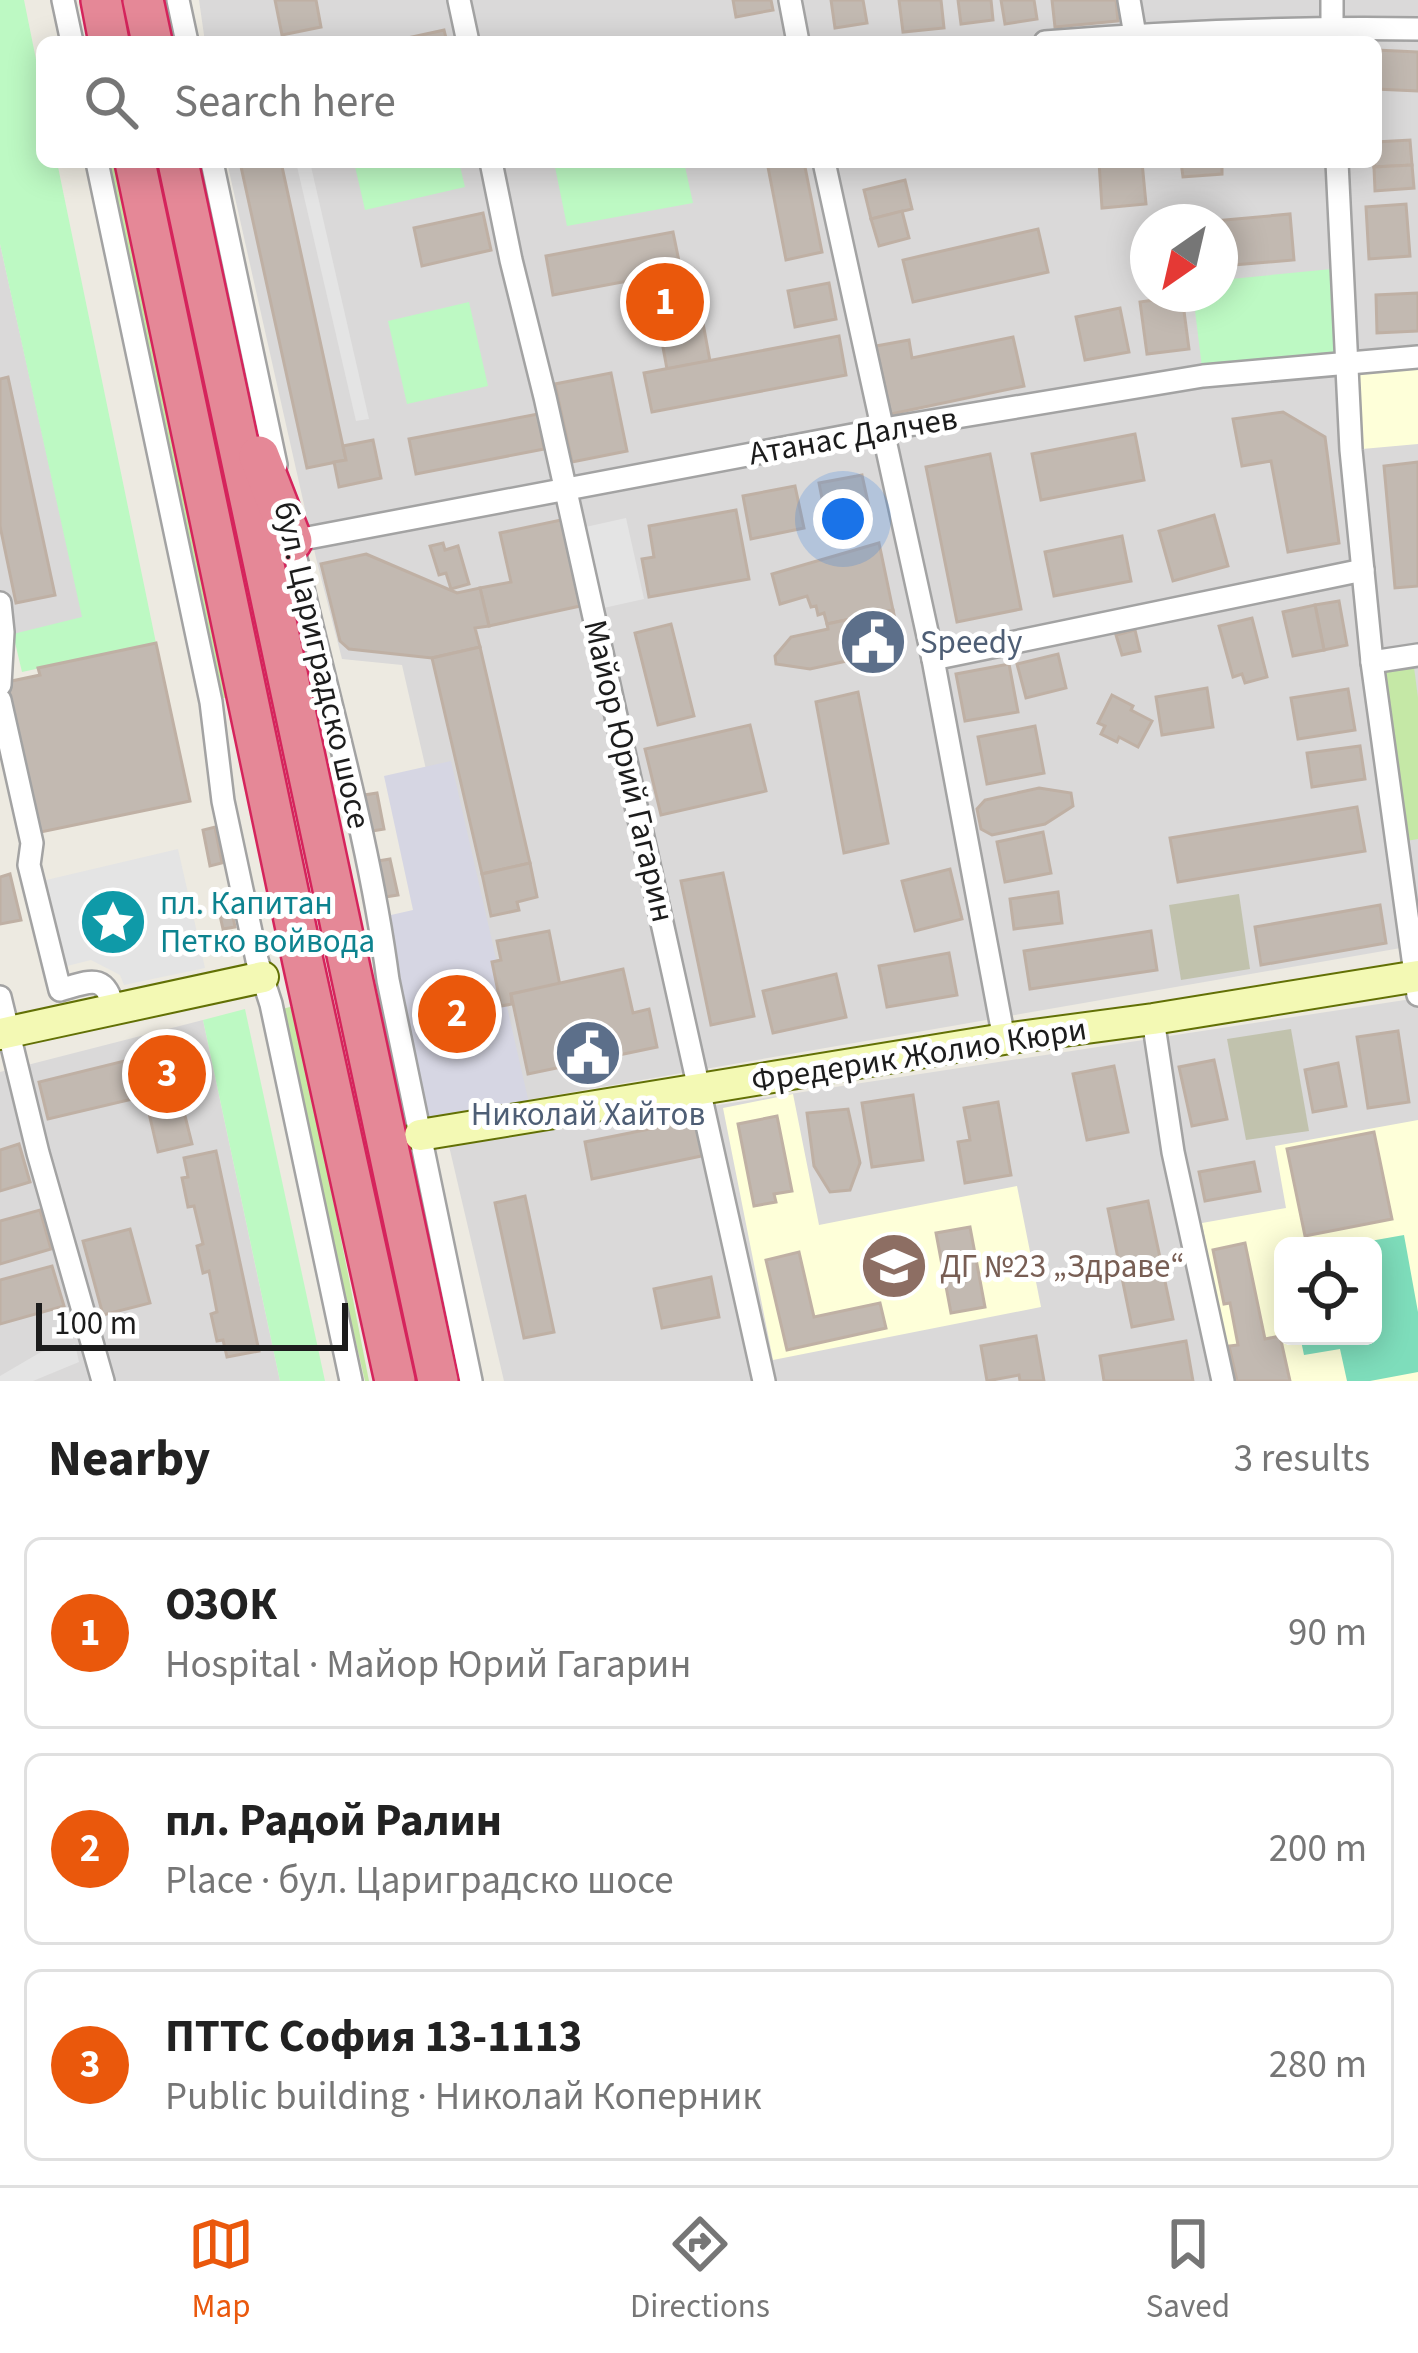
<!DOCTYPE html>
<meta charset="utf-8">
<style>
:root{--surface:#fff;--page:#f6f6f6;--text:#222;--muted:#767676;--line:#e0e0e0;--accent:#ea580c}
body{margin:0;font-family:"Source Sans 3",sans-serif;background:var(--page);color:var(--text)}
.controls{position:absolute;right:36px;bottom:36px;display:grid;overflow:hidden;border-radius:18px;box-shadow:0 6px 30px #0003}
.controls button{width:108px;height:108px;display:grid;place-items:center;padding:0;border:0;border-bottom:3px solid var(--line);background:var(--surface);color:var(--text);font:60px sans-serif}
.compass{position:absolute;left:1130px;top:204px;width:108px;height:108px;border-radius:50%;background:var(--surface);box-shadow:0 6px 30px #0003;rotate:214deg}
.scale{position:absolute;left:36px;bottom:30px;width:312px;box-sizing:border-box;padding-left:12px;border:6px solid #1c1c1c;border-top:0;font-size:33px;line-height:42px;white-space:nowrap;color:#1c1c1c;-webkit-text-stroke:9px #fff;paint-order:stroke}
.you{position:absolute;left:843px;top:519px;width:42px;height:42px;margin:-30px;border:9px solid #fff;border-radius:50%;background:#1a73e8;box-shadow:0 0 0 18px #1a73e833}
.badge{display:grid;place-items:center;width:78px;height:78px;border-radius:50%;background:var(--accent);color:#fff;font-size:39px;font-weight:700}
.pin{position:absolute;translate:-50% -50%;border:6px solid #fff;box-shadow:0 3px 12px #0006}
.list{margin:0;padding:0;list-style:none}
h2{display:flex;justify-content:space-between;align-items:center;height:156px;margin:0;padding:0 48px;font-size:51px}
h2 small{font-size:39px;font-weight:400;color:var(--muted)}
.list li{display:grid;grid-template-columns:78px 1fr auto;gap:36px;align-items:center;box-sizing:border-box;height:192px;margin:0 24px 24px;padding:0 24px;border:3px solid var(--line);border-radius:18px}
.list b{display:block;font-size:45px;white-space:nowrap}
.list p{margin:0;font-size:39px;white-space:nowrap;color:var(--muted)}
.list em{font-size:39px;font-style:normal;color:var(--muted)}
.icon{flex:none;width:66px;height:66px;fill:none;stroke:currentColor;stroke-width:2;stroke-linecap:round;stroke-linejoin:round}
.map{position:relative;flex:none;width:1418px;height:1381px;overflow:hidden}
.search{position:absolute;background:var(--surface);box-shadow:0 6px 30px #0003;left:36px;right:36px;top:36px;height:132px;display:flex;align-items:center;gap:30px;box-sizing:border-box;padding:0 42px;border-radius:18px;color:var(--muted);font-size:45px}
.sheet{height:804px;background:var(--surface)}
nav{display:flex;justify-content:space-around;align-items:center;box-sizing:border-box;height:168px;border-top:3px solid var(--line);background:var(--surface);font-size:33px;color:var(--muted)}
nav a{display:grid;justify-items:center;gap:6px}
nav .on{color:var(--accent)}
.map>svg:first-child{display:block}
.residential{fill:#dad9d9;fill-rule:evenodd}
.education{fill:#feffd9;fill-rule:evenodd}
.construction{fill:#c1c2ad}
.grass{fill:#c5e8a6}
.park{fill:#bdf9c3}
.pitch{fill:#7eddbb}
.parking{fill:#e4e4e4}
.plaza{fill:#d6d6e3}
.building{fill:#c2b9b1;stroke:#bfb0a4;stroke-width:3}
.lines{fill:none;stroke-linecap:round;stroke-linejoin:round}
.street-casing{stroke:#a3a3a3;stroke-width:26}
.secondary-casing{stroke:#627005;stroke-width:34}
.highway-casing{stroke:#d5245c;stroke-width:44}
.street{stroke:#fff;stroke-width:21}
.secondary{stroke:#f3f9b4;stroke-width:30}
.highway{stroke:#e58897;stroke-width:39}
.labels{text-anchor:middle;dominant-baseline:central;stroke-width:10;stroke-linejoin:round;paint-order:stroke}
.street-label{font-size:33px;fill:#1c1c1c;stroke:#fff}
.service-label{font-size:33px;fill:#4e5e75;stroke:#fff;text-anchor:start}
.culture-label{font-size:33px;fill:#0d838f;stroke:#fff;text-anchor:start}
.education-label{font-size:33px;fill:#785e54;stroke:#fff;text-anchor:start}
</style>
<div class="map">
<svg width="1418" height="1381" viewBox="0 0 1418 1381">
<rect width="100%" height="100%" fill="#edeae1"/>
<g class="residential">
<path d="M199,0H1418V945L503,1104L402,665L342,659L316,558L227,162H1376V42H205ZM1148,222H1220V294H1148Z"/>
<path d="M0,244L83,618L0,638Z"/>
<path d="M1418,998V1381H504L449,1146ZM1283,1246H1373V1336H1283Z"/>
<path d="M203,1020L280,1381H0V1072Z"/>
</g>
<g class="education">
<path d="M1418,357V444L1351,450L1347,363Z"/>
<path d="M793,1094L819,1225L1017,1186L1041,1307L773,1360L723,1108Z"/>
<path d="M1418,1120V1381H1231L1202,1223L1286,1208L1275,1146ZM1283,1246H1373V1336H1283Z"/>
</g>
<g class="construction">
<path d="M1239,894L1250,969L1181,980L1169,905Z"/>
<path d="M1291,1029L1309,1131L1246,1140L1227,1039Z"/>
</g>
<g class="grass">
<path d="M105,162H119L230,697L218,699Z"/>
<path d="M1414,667L1418,698V839L1406,841L1384,673Z"/>
<path d="M294,1006L348,1274L369,1381H365L308,1139L282,1009Z"/>
</g>
<g class="park">
<path d="M0,0H24L42,89V162H57L156,643L22,672L13,634L82,617L0,244Z"/>
<path d="M354,162H459L465,187L365,210Z"/>
<path d="M584,162H684L693,203L567,226L555,167Z"/>
<path d="M1342,268L1347,363L1203,376L1193,294H1220V280Z"/>
<path d="M469,302L488,386L407,404L388,321Z"/>
<path d="M245,1009L325,1381H280L203,1020Z"/>
</g>
<path class="pitch" d="M1404,1235L1418,1312V1372L1370,1381H1347L1340,1349L1304,1355L1300,1336H1373V1246H1342Z"/>
<g class="parking">
<path d="M296,162H310L369,419L356,421Z"/>
<path d="M626,518L644,599L599,609L581,528Z"/>
<path d="M178,849L205,968L124,985L120,975L91,960L63,967L42,881Z"/>
<path d="M75,1344L79,1362L33,1381H0V1376L41,1352Z"/>
</g>
<path class="plaza" d="M451,761L531,1112L422,1132L391,915L413,910L384,776Z"/>
<g class="building">
<path d="M275,0H316L321,27L282,35Z"/>
<path d="M733,0H771L773,10L736,17Z"/>
<path d="M831,0H863L867,23L835,28Z"/>
<path d="M899,0H941L944,28L903,32Z"/>
<path d="M958,0H991L993,20L961,24Z"/>
<path d="M1001,0H1034L1037,19L1005,24Z"/>
<path d="M1052,0H1116L1118,21L1055,27Z"/>
<path d="M444,30L447,42H389Z"/>
<path d="M1376,50L1418,52V91L1376,89Z"/>
<path d="M1410,140L1412,165L1374,167L1376,142Z"/>
<path d="M240,162H281L346,460L307,468Z"/>
<path d="M767,162H804L822,252L786,260Z"/>
<path d="M1099,162H1142L1146,204L1102,208Z"/>
<path d="M1181,162H1222V174L1183,177Z"/>
<path d="M1412,165L1414,188L1375,191L1374,167Z"/>
<path d="M905,180L912,209L871,219L864,190Z"/>
<path d="M1406,204L1410,256L1369,259L1366,207Z"/>
<path d="M902,211L909,238L879,246L871,219Z"/>
<path d="M483,213L491,250L422,266L414,228Z"/>
<path d="M1290,214L1294,260L1220,266V222H1203Z"/>
<path d="M1038,229L1048,272L913,302L903,260Z"/>
<path d="M673,232L681,271L553,295L546,256Z"/>
<path d="M693,269L710,361L667,369L650,277Z"/>
<path d="M829,283L836,319L795,327L788,291Z"/>
<path d="M1418,293V331L1377,333L1376,295Z"/>
<path d="M1182,296L1189,349L1147,354L1140,302Z"/>
<path d="M1120,308L1129,352L1085,360L1076,317Z"/>
<path d="M839,336L846,375L652,412L644,373Z"/>
<path d="M1013,337L1024,386L891,414L876,346L909,340L912,358Z"/>
<path d="M611,373L627,451L572,462L555,384Z"/>
<path d="M8,377L55,595L16,603L0,526V379Z"/>
<path d="M1283,412L1325,437L1339,543L1288,552L1271,461L1242,466L1233,419Z"/>
<path d="M538,414L544,449L416,474L409,439Z"/>
<path d="M1135,434L1144,480L1041,500L1032,454Z"/>
<path d="M373,440L381,478L339,487L334,462L346,460L343,446Z"/>
<path d="M990,454L1021,609L957,622L926,467Z"/>
<path d="M1418,462V586L1395,588L1384,466Z"/>
<path d="M862,475L871,516L827,524L819,483Z"/>
<path d="M795,486L804,528L751,539L743,496Z"/>
<path d="M736,510L749,579L649,597L642,559L654,557L649,526Z"/>
<path d="M1214,515L1228,566L1173,581L1159,531Z"/>
<path d="M561,520L580,606L489,626L480,588L511,582L500,533Z"/>
<path d="M1122,536L1131,581L1054,596L1045,552Z"/>
<path d="M443,543L445,550L458,546L469,584L451,589L446,573L439,575L430,546Z"/>
<path d="M879,543L893,610L827,624L824,613L818,615L816,606L811,607L807,596L780,604L772,574Z"/>
<path d="M366,554L457,593L480,588L489,626L475,628L480,647L432,658L349,649L340,641L321,564Z"/>
<path d="M1339,601L1347,645L1324,650L1315,605Z"/>
<path d="M1315,605L1324,650L1293,656L1283,612Z"/>
<path d="M893,610L902,649L810,669L776,664L775,656L791,637L828,629L827,624Z"/>
<path d="M1252,618L1267,677L1245,683L1242,674L1233,677L1219,626Z"/>
<path d="M671,624L694,716L658,725L635,633Z"/>
<path d="M1135,630L1140,651L1122,655L1116,635Z"/>
<path d="M156,643L190,801L36,833L35,811L7,682L40,675L38,668Z"/>
<path d="M480,647L530,863L482,874L432,658Z"/>
<path d="M1058,654L1066,688L1026,698L1017,664Z"/>
<path d="M1009,664L1018,712L965,721L956,674Z"/>
<path d="M1207,688L1213,727L1162,735L1156,697Z"/>
<path d="M1348,689L1355,730L1298,739L1291,698Z"/>
<path d="M858,692L888,843L844,853L816,702Z"/>
<path d="M1112,695L1133,706L1131,710L1152,721L1138,747L1119,737L1117,742L1101,734L1105,726L1098,723Z"/>
<path d="M750,725L766,791L661,815L645,749Z"/>
<path d="M1035,726L1044,773L987,784L978,737Z"/>
<path d="M1360,746L1365,779L1312,787L1307,753Z"/>
<path d="M1039,788L1071,793L1073,806L1045,824L992,835L981,829L977,809L985,800Z"/>
<path d="M377,793L384,829L372,831L364,795Z"/>
<path d="M1357,807L1365,851L1178,882L1170,838Z"/>
<path d="M215,827L222,863L210,866L203,830Z"/>
<path d="M1043,832L1051,873L1005,882L997,842Z"/>
<path d="M390,859L398,895L385,897L378,861Z"/>
<path d="M530,863L537,897L517,902L519,910L491,916L482,874Z"/>
<path d="M950,869L962,919L915,931L902,881Z"/>
<path d="M723,873L754,1016L711,1025L681,881Z"/>
<path d="M10,874L21,920L0,924V877Z"/>
<path d="M228,891L235,927L223,929L215,893Z"/>
<path d="M1058,892L1062,923L1014,929L1010,899Z"/>
<path d="M1380,905L1386,943L1261,965L1255,927Z"/>
<path d="M549,931L560,985L511,994L512,1004L501,1006L492,962L501,960L497,941Z"/>
<path d="M1151,931L1157,970L1030,989L1024,951Z"/>
<path d="M949,953L957,995L887,1007L879,966Z"/>
<path d="M623,969L633,1013L649,1009L657,1047L528,1074L511,994Z"/>
<path d="M836,974L846,1017L773,1033L763,991Z"/>
<path d="M1398,1031L1409,1102L1368,1108L1357,1037Z"/>
<path d="M165,1036L192,1144L158,1152L145,1096L48,1119L39,1082L141,1057L138,1043Z"/>
<path d="M1214,1060L1227,1119L1192,1126L1179,1067Z"/>
<path d="M1338,1063L1346,1106L1313,1112L1305,1070Z"/>
<path d="M1114,1066L1128,1132L1087,1140L1073,1074Z"/>
<path d="M913,1095L923,1160L872,1167L862,1103Z"/>
<path d="M998,1102L1011,1175L965,1183L958,1142L970,1140L964,1108Z"/>
<path d="M848,1109L860,1163L850,1190L830,1192L814,1166L807,1113Z"/>
<path d="M777,1116L792,1191L774,1194L776,1202L754,1206L738,1124Z"/>
<path d="M699,1119L706,1155L592,1179L585,1142Z"/>
<path d="M1374,1132L1392,1219L1305,1236L1287,1149Z"/>
<path d="M19,1144L30,1182L0,1191V1150Z"/>
<path d="M216,1151L259,1351L227,1357L223,1340L217,1341L211,1314L217,1312L209,1271L203,1273L197,1246L203,1244L194,1206L188,1207L182,1178L188,1177L184,1158Z"/>
<path d="M1254,1162L1260,1191L1205,1201L1199,1172Z"/>
<path d="M525,1196L554,1332L524,1338L495,1203Z"/>
<path d="M1148,1201L1173,1319L1132,1327L1108,1209Z"/>
<path d="M40,1210L51,1249L0,1264V1221Z"/>
<path d="M970,1227L985,1307L951,1313L936,1233Z"/>
<path d="M130,1229L150,1303L103,1315L83,1241Z"/>
<path d="M1245,1243L1265,1339L1280,1336L1290,1381H1237L1229,1346L1238,1345L1230,1303L1224,1304L1213,1250Z"/>
<path d="M799,1252L814,1317L880,1303L886,1328L787,1350L766,1260Z"/>
<path d="M52,1266L64,1306L0,1324V1280Z"/>
<path d="M711,1277L719,1317L662,1328L654,1289Z"/>
<path d="M1036,1336L1044,1381H1020L1019,1375L987,1381L981,1346Z"/>
<path d="M1186,1341L1193,1381H1104L1100,1356Z"/>
</g>
<g class="lines">
<defs>
<g id="street">
<path d="M63,0L72,42"/>
<path d="M178,0L187,42"/>
<path d="M459,0L468,42"/>
<path d="M790,0L798,42"/>
<path d="M1129,0L1135,35"/>
<path d="M1332,0V41"/>
<path d="M1045,42C1169,32 1294,27 1418,29"/>
<path d="M97,162L211,702L223,801L257,960L271,1004L351,1381"/>
<path d="M212,162L276,465"/>
<path d="M491,162L511,260L545,397L764,1381"/>
<path d="M824,162L933,659L1004,1039"/>
<path d="M1337,162L1351,450L1372,662L1418,995"/>
<path d="M290,531C322,681 368,828 388,980L471,1381"/>
<path d="M292,541L884,429L1203,376L1418,357"/>
<path d="M0,603L3,632L0,685"/>
<path d="M933,659L1363,570"/>
<path d="M1372,662L1418,655"/>
<path d="M0,700L32,843L29,865L60,990C91,981 105,972 114,1010"/>
<path d="M0,997L38,1153L103,1381"/>
<path d="M1153,1019L1173,1152L1223,1381"/>
</g>
<g id="secondary">
<path d="M0,1034L263,977"/>
<path d="M420,1135L1004,1039L1153,1019L1418,976"/>
</g>
<g id="highway">
<path d="M101,0L109,42"/>
<path d="M143,0L152,42"/>
<path d="M135,162L303,962L395,1381"/>
<path d="M178,162L438,1381"/>
<path d="M259,456L292,541"/>
</g>
</defs>
<use href="#street" class="street-casing"/>
<use href="#secondary" class="secondary-casing"/>
<use href="#highway" class="highway-casing"/>
<use href="#street" class="street"/>
<use href="#secondary" class="secondary"/>
<use href="#highway" class="highway"/>
</g>
<defs>
<symbol id="civic-disc" viewBox="-11 -11 22 22"><circle r="9.5" fill="#5c6f8a" stroke="#fff"/><path d="M-.6-6.5H3V-4.5H.6V-3L4-1V1h2V6H-6V1h2V-1L-.6-3ZM-1.2 2.5V6h2.4V2.5Z" fill="#fff"/></symbol>
<symbol id="sight-disc" viewBox="-11 -11 22 22"><circle r="9.5" fill="#0f9aa8" stroke="#fff"/><path d="M0-6L1.8-2.2L6-1.7L2.9 1.2L3.7 5.4L0 3.3L-3.7 5.4L-2.9 1.2L-6-1.7L-1.8-2.2Z" fill="#fff"/></symbol>
<symbol id="school-disc" viewBox="-11 -11 22 22"><circle r="9.5" fill="#8d6e63" stroke="#fff"/><path d="M0-5L7-2L0 1L-7-2ZM-4 1L0 2.5L4 1V4Q0 6-4 4Z" fill="#fff"/></symbol>
</defs>
<g fill-rule="evenodd">
<use href="#civic-disc" x="835" y="604" width="76" height="76"/>
<use href="#sight-disc" x="75" y="884" width="76" height="76"/>
<use href="#civic-disc" x="550" y="1015" width="76" height="76"/>
<use href="#school-disc" x="856" y="1228" width="76" height="76"/>
</g>
<g class="labels">
<g class="street-label">
<text transform="translate(853 436) rotate(-10)">Атанас Далчев</text>
<text transform="translate(322 665) rotate(77)">бул. Цариградско шосе</text>
<text transform="translate(629 771) rotate(77)">Майор Юрий Гагарин</text>
<text transform="translate(919 1055) rotate(-9)">Фредерик Жолио Кюри</text>
</g>
<g class="service-label">
<text x="920" y="642">Speedy</text>
<text x="588" y="1114" text-anchor="middle">Николай Хайтов</text>
</g>
<g class="culture-label">
<text x="160" y="903">пл. Капитан<tspan x="160" dy="38">Петко войвода</tspan></text>
</g>
<g class="education-label">
<text x="940" y="1266">ДГ №23 „Здраве“</text>
</g>
</g>
</svg>
<div class="controls">
<button><svg class="icon" aria-label="locate" viewBox="0 0 24 24"><circle cx="12" cy="12" r="6"/><path d="M12 2v4M12 18v4M2 12h4M18 12h4"/></svg></button>
</div>
<svg class="compass" viewBox="-18 -18 36 36"><path d="M0-13l5 13h-10z" fill="#e53935"/><path d="M0 13l5-13h-10z" fill="#767676"/></svg>
<div class="scale">100 m</div>
<div class="you"></div>
<div class="pin badge" style="left:665px;top:302px">1</div>
<div class="pin badge" style="left:457px;top:1014px">2</div>
<div class="pin badge" style="left:167px;top:1074px">3</div>
<div class="search"><svg class="icon" aria-label="search" viewBox="0 0 24 24"><circle cx="10" cy="10" r="6"/><path d="M15 15l6 6"/></svg>Search here</div>
</div>
<section class="sheet">
<h2>Nearby<small>3 results</small></h2>
<ul class="list">
<li><span class="badge">1</span><div><b>ОЗОК</b><p>Hospital · Майор Юрий Гагарин</p></div><em>90 m</em></li>
<li><span class="badge">2</span><div><b>пл. Радой Ралин</b><p>Place · бул. Цариградско шосе</p></div><em>200 m</em></li>
<li><span class="badge">3</span><div><b>ПТТС София 13-1113</b><p>Public building · Николай Коперник</p></div><em>280 m</em></li>
</ul>
</section>
<nav>
<a class="on"><svg class="icon" aria-label="map" viewBox="0 0 24 24"><path d="M3 6l6-2 6 2 6-2v14l-6 2-6-2-6 2zM9 4v14M15 6v14"/></svg>Map</a>
<a><svg class="icon" aria-label="directions" viewBox="0 0 24 24"><path d="M12 3l9 9-9 9-9-9zM9 14v-3h6M13 9l2 2-2 2"/></svg>Directions</a>
<a><svg class="icon" aria-label="saved" viewBox="0 0 24 24"><path d="M7 4h10v16l-5-4-5 4z"/></svg>Saved</a>
</nav>
